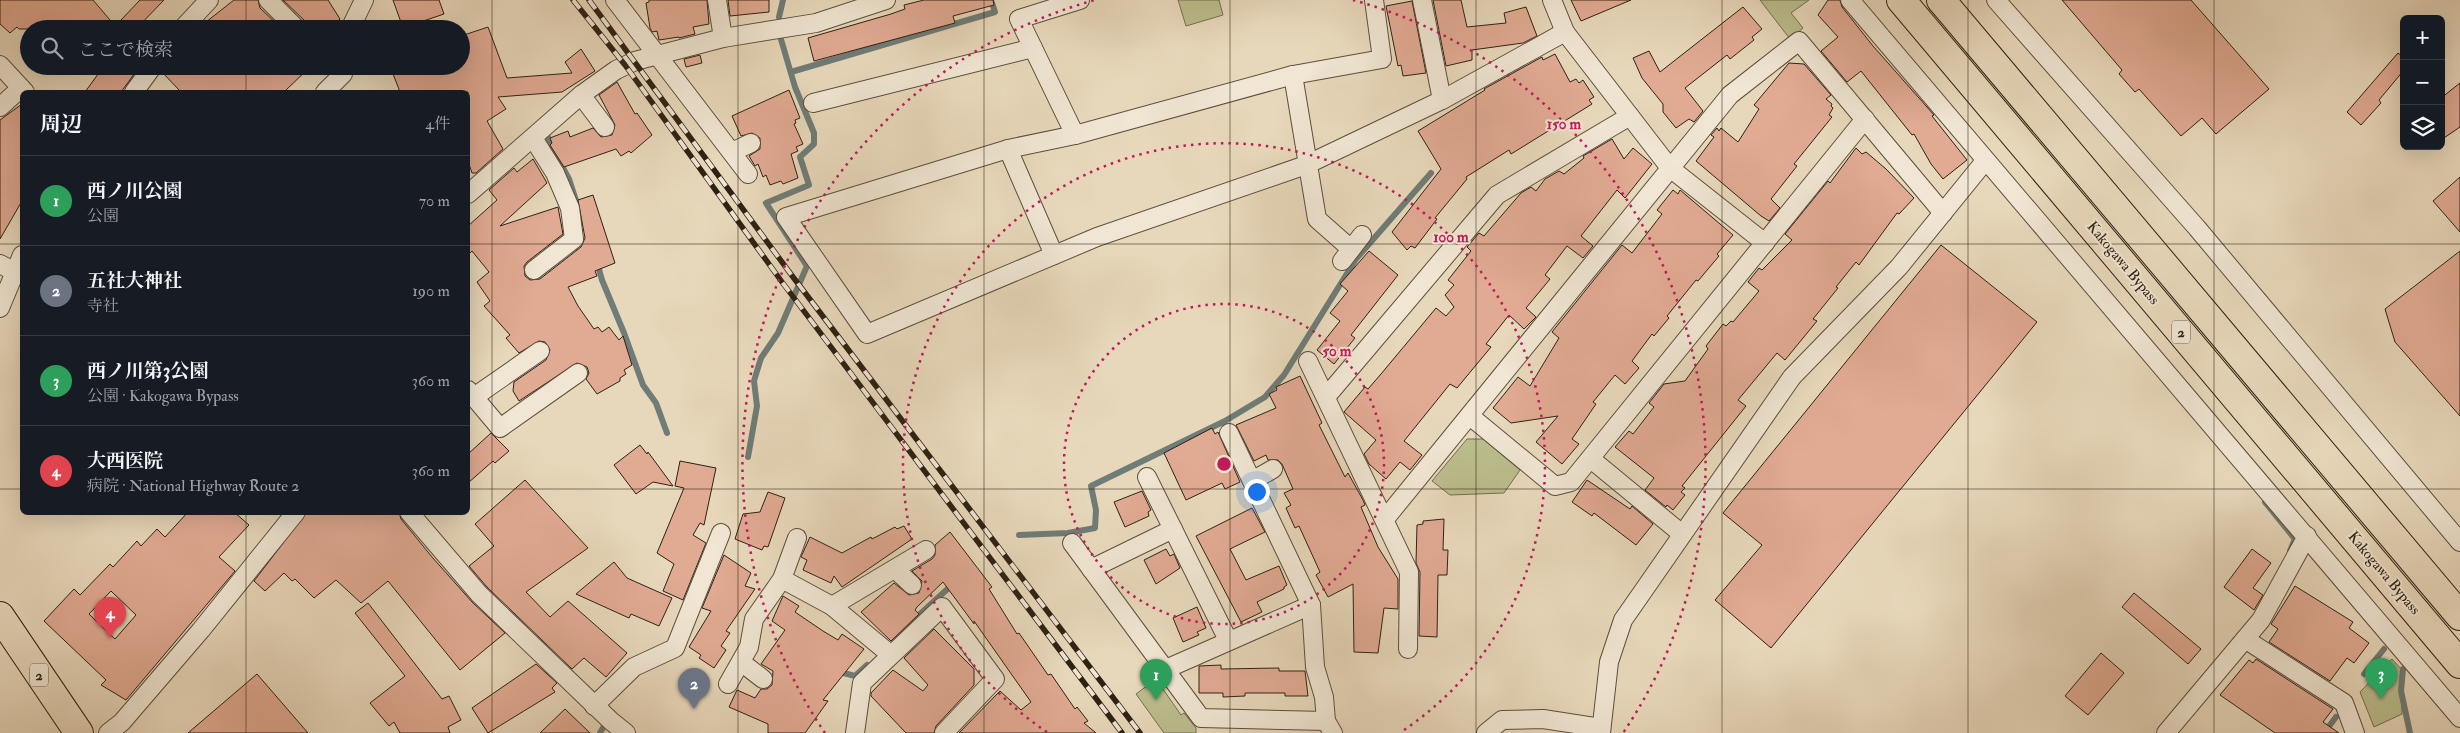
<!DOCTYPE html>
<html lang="ja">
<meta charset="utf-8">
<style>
:root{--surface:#171b24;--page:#20242c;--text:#f1f3f6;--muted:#9ea1a6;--line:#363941;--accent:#d93025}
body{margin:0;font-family:"IM FELL Double Pica","Noto Serif JP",serif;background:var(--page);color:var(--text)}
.controls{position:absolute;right:15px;top:15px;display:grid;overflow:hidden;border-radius:8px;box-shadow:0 5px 20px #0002}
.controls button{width:45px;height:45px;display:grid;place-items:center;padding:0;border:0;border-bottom:1px solid var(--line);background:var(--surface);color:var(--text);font:25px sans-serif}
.you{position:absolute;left:1256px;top:491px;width:18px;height:18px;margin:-12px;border:4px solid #fff;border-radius:50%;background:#1a73e8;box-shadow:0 0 0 8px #1a73e833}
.badge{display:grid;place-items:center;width:32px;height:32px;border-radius:50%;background:var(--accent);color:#fff;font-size:16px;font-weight:700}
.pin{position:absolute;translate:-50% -41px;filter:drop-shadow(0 1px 2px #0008)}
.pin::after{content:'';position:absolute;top:26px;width:18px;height:15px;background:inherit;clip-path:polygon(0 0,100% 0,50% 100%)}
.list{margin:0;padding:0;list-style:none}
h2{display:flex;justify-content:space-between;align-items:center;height:65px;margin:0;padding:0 20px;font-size:21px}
h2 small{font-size:16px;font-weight:400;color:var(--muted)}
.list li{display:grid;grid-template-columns:32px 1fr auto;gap:15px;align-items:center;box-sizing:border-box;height:90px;padding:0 20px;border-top:1px solid var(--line)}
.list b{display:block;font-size:19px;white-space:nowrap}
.list p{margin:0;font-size:16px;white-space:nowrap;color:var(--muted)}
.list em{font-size:16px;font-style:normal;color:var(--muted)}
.icon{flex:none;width:28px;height:28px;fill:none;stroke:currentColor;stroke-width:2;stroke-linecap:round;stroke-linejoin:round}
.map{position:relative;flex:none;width:2460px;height:733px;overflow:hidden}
.search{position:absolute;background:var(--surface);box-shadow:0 5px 20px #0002;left:20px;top:20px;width:450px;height:55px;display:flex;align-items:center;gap:12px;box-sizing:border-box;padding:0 18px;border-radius:28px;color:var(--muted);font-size:19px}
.panel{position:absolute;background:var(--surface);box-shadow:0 5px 20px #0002;left:20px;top:90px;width:450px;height:425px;border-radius:8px}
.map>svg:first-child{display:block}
.green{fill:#bbbd8d;stroke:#746f50}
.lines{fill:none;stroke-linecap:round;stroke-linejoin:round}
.stream{stroke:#6f7c77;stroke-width:6}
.building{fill:#e1aa93;stroke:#2e2113;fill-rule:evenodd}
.street-casing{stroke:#5c4f3d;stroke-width:20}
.highway-casing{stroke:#2e2113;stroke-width:30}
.street{stroke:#f0e6d3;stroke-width:18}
.highway{stroke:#e8d8bb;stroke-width:28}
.rail-casing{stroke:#2e2113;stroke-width:5.5}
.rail{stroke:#f0e6d3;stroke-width:4;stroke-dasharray:11;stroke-linecap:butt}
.grid{fill:none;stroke:#2e2113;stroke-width:1;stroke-opacity:0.55}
.ring{fill:none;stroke:#c2185b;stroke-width:2.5;stroke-dasharray:2.5 5}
.labels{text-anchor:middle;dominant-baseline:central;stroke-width:4;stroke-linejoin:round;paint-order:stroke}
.shield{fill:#f0e6d3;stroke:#685c4d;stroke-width:1}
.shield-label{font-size:14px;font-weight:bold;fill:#2e2113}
.street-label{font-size:15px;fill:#2e2113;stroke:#f0e6d3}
.centre{fill:#c2185b;stroke:#f0e6d3;stroke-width:2.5}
.ring-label{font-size:15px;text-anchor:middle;font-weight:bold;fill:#c2185b;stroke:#f0e6d3;stroke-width:4;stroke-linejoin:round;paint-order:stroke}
</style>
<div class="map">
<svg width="2460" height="733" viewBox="0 0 2460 733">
<rect width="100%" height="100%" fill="#e8d8bb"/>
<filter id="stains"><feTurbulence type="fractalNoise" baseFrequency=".004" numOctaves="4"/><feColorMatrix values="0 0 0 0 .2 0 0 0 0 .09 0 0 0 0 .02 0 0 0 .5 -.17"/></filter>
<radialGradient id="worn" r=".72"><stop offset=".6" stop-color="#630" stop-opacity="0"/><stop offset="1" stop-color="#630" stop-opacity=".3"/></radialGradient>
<g class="green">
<path d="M1178,0H1219L1223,15L1186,26Z"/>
<path d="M1760,0H1809L1791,13L1803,28L1790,39Z"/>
<path d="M1467,439H1483L1520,470L1504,493L1450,495L1432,481Z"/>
<path d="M2392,659L2401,669L2402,714L2374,727L2360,692Z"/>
<path d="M1156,679L1181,715L1184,713L1196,728V733H1164L1136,694Z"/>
</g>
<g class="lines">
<g class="stream">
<path d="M779,17L783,0"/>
<path d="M791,72L995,12L991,0"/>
<path d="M546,131L550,144L569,179L583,222"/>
<path d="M597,262L602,280L624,333L643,385L656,403L667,433"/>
<path d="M748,457L757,406L754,381L757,371L761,358L778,333L807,266L766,203L809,185L800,157L814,144V133L795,87L780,36"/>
<path d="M2265,502L2295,539L2290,551"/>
<path d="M1019,535L1068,533L1095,528L1096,510L1091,486L1225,421L1265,397L1284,375L1356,259L1431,173"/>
<path d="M896,636L953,584"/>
<path d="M2403,669L2401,691L2410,733"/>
<path d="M836,671L855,676L867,665"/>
<path d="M2364,674L2384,649"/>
<path d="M600,733L604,726"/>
<path d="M2324,733L2336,717"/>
</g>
</g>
<g class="building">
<path d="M0,0H93L110,20L100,29H19L17,27L10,33L0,24Z"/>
<path d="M140,0H164L136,29H129L121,20Z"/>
<path d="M234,0H258L260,8L282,29H197Z"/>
<path d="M283,0H328L340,19L329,29H307L305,21Z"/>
<path d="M393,0H439L444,14L403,28Z"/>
<path d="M649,0H707L709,24L693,27L695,34L679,38V37L659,40L657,31L652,32L650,28L646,3L649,2Z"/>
<path d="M728,0H769V12L730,16Z"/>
<path d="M924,0H993L994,5L953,16L955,23L814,61L808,38L891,14L905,9L904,5Z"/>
<path d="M1433,0H1461L1467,27L1506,23L1504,13L1526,7L1537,36L1523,43L1472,50V60L1446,66Z"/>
<path d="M1571,0H1631L1581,21Z"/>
<path d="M1828,0H1840L1842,7L1873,46L1934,115L1932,116L1967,160L1943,179L1931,164L1914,134L1912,135L1861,71L1847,82L1821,51L1838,37L1818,15Z"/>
<path d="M2062,0H2191L2269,89L2216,134L2202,118L2181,136L2139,89L2135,92L2119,74L2122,70Z"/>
<path d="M1412,1L1426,73L1403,76L1401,65L1398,66L1386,6Z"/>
<path d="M1743,7L1762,29L1752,37L1754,40L1730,59L1727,55L1685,88L1703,111L1694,122L1689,119L1676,128L1663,112V104L1642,78L1633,58L1649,51L1660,72Z"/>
<path d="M488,27L507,78L572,73L565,62L581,49L595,71L562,92L498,97L506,109L487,121L503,149L476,173H472L468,161V92H400L390,66H461V36Z"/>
<path d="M2398,53L2404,58V70L2379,100L2381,103L2361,125L2347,112Z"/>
<path d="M1555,54L1570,82L1576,79L1579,83L1583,80L1594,97L1589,100L1592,104L1511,154L1509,150L1466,177L1467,179L1435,218L1437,219L1415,248L1411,246L1407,250L1392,232L1441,169L1418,131L1485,90L1484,89L1542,57L1543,60Z"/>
<path d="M700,55L702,63L686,67L684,59Z"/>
<path d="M1789,63L1804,64L1831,95L1826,99L1832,104L1831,106L1833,108L1829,115L1832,117L1794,164L1797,166L1771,199L1780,208L1769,221L1761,216L1696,161L1714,137L1711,135L1717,128L1719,131L1721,128L1738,142L1759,109L1754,105Z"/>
<path d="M104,66H140L121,92H85Z"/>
<path d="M163,66H311L284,92H181L162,72Z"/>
<path d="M617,82L635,114L637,113L652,135L631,153L629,151L621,156L616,149L564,167L550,145L552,143L550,138L568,131L570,137L593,128L601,137L612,135L615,125L599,95Z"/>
<path d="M2460,83V127L2441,140V98Z"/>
<path d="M789,90L800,118L795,120L796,123L794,124L803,144L796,147L798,151L791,154L798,178L783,184L781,181L770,185L766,175L763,177L758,164L755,166L749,156L760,149V138L752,133L741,136L732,116Z"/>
<path d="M22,104V201L0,239V120Z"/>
<path d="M1612,139L1624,159L1633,148L1652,164L1625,198L1617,190L1581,236L1593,246L1583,258L1567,246L1545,275L1550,279L1526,308L1536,317L1524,329L1509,315L1486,344L1491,347L1457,388L1450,384L1404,441L1422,455L1410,470L1400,462L1386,479L1369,464L1364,454L1376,440L1344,412L1365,387L1368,389L1381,374L1436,308L1446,316L1454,307L1445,295L1454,285L1448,280L1471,251L1467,247L1479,233L1484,236L1521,193L1531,187L1536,191L1545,179L1559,171L1564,174L1584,158L1583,156Z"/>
<path d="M1856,148L1862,154L1866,152L1886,169L1914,198L1899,214L1897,213L1859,265L1856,262L1836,287L1838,288L1813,319L1817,321L1785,360L1777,353L1738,400L1746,406L1682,486L1685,488L1681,492L1685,495L1673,510L1667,505L1666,507L1645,490L1654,478L1615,447L1629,431L1633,434L1654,407L1649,403L1664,384L1685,381L1708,349L1706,346L1723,324L1726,326L1731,321L1733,322L1759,291L1748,282L1759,268L1762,270L1792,240L1785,234L1828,181L1830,183Z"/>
<path d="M533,159L547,183L500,226L558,207L563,234L527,262L524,266L525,276L530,280L540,279L581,247L585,238L578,200L593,195L615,263L595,271L597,276L568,287L578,306L594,329L598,327L602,332L609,327L619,340L623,336L632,365L624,370L626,374L620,378V381L597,394L586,379L589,373L587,367L577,363L519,401L513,391L514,382L546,360L550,350L545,342L539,341L519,353L506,338L510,335L484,306L490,301L477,282L489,272L472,251L468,255V226L497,200L489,190L514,168L517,172Z"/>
<path d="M2460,177V232L2433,201Z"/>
<path d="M1673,190L1678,194L1680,190L1733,235L1717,254L1719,256L1698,281L1696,280L1667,316L1669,318L1654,336L1652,334L1632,361L1639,368L1625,384L1615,375L1593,402L1596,404L1572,439L1579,444L1562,464L1536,442L1558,416L1511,423L1493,408L1518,377L1530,386L1559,338L1552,332L1622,245L1632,253L1662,214L1657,210Z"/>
<path d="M1941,245L2037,322L1771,648L1715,600L1762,545L1723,513Z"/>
<path d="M1369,251L1398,275L1351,335L1355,338L1334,364L1317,350L1340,321L1330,313L1348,291L1340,284Z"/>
<path d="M2460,251V416L2395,342L2385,309Z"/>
<path d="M1300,376L1322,423L1319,425L1345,477L1348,473L1363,500L1365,505L1361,507L1378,547L1398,579V609L1384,608L1378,653L1354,652L1353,584L1328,597L1316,575L1320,572L1299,526L1295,528L1286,508L1291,505L1284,493L1293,489L1282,464L1278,460H1268L1266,455L1254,461L1236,425L1276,408L1269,394L1277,390L1276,387Z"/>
<path d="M1212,428L1215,434L1218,432L1240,482L1225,489L1222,483L1186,500L1164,453Z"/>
<path d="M491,433L509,451L495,463L493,461L468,483V454Z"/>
<path d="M640,445L647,454L648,452L673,486L653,482L636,494L614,465Z"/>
<path d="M680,461L716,468L704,525L700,523L693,535L706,543L683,600L663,591L674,564L657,553L684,488L675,486Z"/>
<path d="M525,480L588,548L526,592L550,617L568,601L627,653L606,677L584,658L572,669L487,587L469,566L494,546L475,524Z"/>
<path d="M1587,480L1630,509L1632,506L1653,524L1636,545L1594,513L1592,516L1572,502Z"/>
<path d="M1142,491L1151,510L1148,512L1149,516L1125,527L1114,502Z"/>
<path d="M768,492L785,498L768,547L764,546L762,550L735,539L743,514L760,512Z"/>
<path d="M1252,508L1265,532L1230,549L1246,580L1279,566L1287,585L1284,587V589L1257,602L1262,612L1241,622L1196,536Z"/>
<path d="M188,512H234L249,525L219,557L235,571L126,700L101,685L106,680L44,621L74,589L80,595L110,564L113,567L137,541L141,546L157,529L165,537ZM111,591L136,615L115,639L89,614Z"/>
<path d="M307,512H399L401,519L432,557L472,602L505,633L460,670L388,581L361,603L336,580L314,598L295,579L292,581L284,573L265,591L254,581Z"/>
<path d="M1444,519L1443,550H1448L1447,575H1438L1437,637L1419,636L1420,572L1416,563L1417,525L1423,524V521Z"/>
<path d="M904,526L912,539L842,587L834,576L831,583L803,570L807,560L801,557L810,537L842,553L871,537L872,539L895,527L897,529Z"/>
<path d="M950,532L992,587L989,589L1017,634L1019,633L1048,675L1051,674L1075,709L1077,707L1088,721L1084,723L1096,733H959L1000,691L1021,710L1031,702L974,621V624L943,582L917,607L915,610L919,614L891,641L861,612L894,583L909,595L919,593L922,581L912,571L932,559L935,555V545Z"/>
<path d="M1166,549L1170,556L1174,554L1180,568L1156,584L1144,560Z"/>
<path d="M2252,549L2271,563L2253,588L2263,595L2254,610L2224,587Z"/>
<path d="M724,555L751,573L745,586L755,589L726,631L730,633L721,646L726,650L714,668L699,658L701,655L689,647L711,611L702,608Z"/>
<path d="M614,562L627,578L672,598L659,626L631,614L629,618L576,594Z"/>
<path d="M2295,586L2353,622L2349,628L2369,643L2354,663L2347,658L2330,681L2269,642L2278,629L2271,624Z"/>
<path d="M2134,593L2201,649L2188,664L2122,607Z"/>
<path d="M783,596L799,606L795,612L823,631L838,640L842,634L864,649L823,700L828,701L805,733H768V724L729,707L737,690L755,698L761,689H767L772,685L773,671L761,664L785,630L772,621Z"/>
<path d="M368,603L442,699L449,696L461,720L448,727L450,733H400L394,722L389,726L370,703L405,676L355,613Z"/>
<path d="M1197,607L1206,628L1197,632L1199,635L1183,642L1173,618Z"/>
<path d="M934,629L974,669V685L936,726L934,733H906L871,696V693L893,670L923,691L928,685L904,658Z"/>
<path d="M2101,653L2124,673L2088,715L2065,696Z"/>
<path d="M2256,659L2333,709L2323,722L2339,733H2275L2220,695L2249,660L2253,663Z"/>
<path d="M536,664L557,683L552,688L555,692L488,733L472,708Z"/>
<path d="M1221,665V669L1279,668V671H1305L1308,696H1285V693H1245V696L1223,697V693H1199V666Z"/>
<path d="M257,674L308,733H188Z"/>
<path d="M565,709L590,733H540Z"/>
</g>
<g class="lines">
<defs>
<g id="street">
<path d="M268,0L297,29"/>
<path d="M615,0L748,174"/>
<path d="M717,0L723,38"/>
<path d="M1080,0L1019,19L1075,135L1293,75L1382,59L1374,0"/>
<path d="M1422,0L1442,100"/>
<path d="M1552,0L1565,32L1670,168L1765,243"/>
<path d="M1850,0L2460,718"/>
<path d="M1996,0L2197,228L2460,542"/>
<path d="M182,29L209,0"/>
<path d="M350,29L364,0"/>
<path d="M0,65L25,92"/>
<path d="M1293,75L1317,219L1351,249"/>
<path d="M134,92L153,66"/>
<path d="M325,92L343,74L337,66"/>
<path d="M581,95L605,127"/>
<path d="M813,103L1033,48"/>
<path d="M0,107L21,88"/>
<path d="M1075,135L1008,149L786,217L867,334L1097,237L1306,165L1442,100L1565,32"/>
<path d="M533,138L555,173L570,208L574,239L534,270"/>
<path d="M1008,149L1054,255"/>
<path d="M732,152L751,143"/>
<path d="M468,194L581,95L616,70L635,61L723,38L816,23L886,0"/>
<path d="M1342,261L1362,235"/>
<path d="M0,264L15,272"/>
<path d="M0,308L22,255"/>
<path d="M1308,361L1409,572L1408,649"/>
<path d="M468,390L500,428L578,373"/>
<path d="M474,397L540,351"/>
<path d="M1326,397L1497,195L1630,116"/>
<path d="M1470,416L1555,486L1571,482L1865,119"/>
<path d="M1229,433L1311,605L1315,667L1324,697L1326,721L1333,733"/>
<path d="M1591,459L1682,534"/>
<path d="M1147,477L1228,640"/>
<path d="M1252,481L1273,469"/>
<path d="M409,512L479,594L611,721L626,733"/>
<path d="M1385,519L1730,95L1799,41L1943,213"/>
<path d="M1072,543L1201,718L1326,721"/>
<path d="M1091,569L1173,529"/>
<path d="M896,570L912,585"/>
<path d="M782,579L832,606L891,655"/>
<path d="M832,606L926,550"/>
<path d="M2245,639L2344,703L2355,733"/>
<path d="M741,662L763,679"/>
<path d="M1166,669L1311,605"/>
<path d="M728,684L749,647L754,619L782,579L797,538"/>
<path d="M594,706L634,667L675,648L721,533"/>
<path d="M108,733L122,722L201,630L296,512"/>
<path d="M855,733L862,683L942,607L995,679L944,733"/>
<path d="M1486,733L1502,720L1543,719L1601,728"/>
<path d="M1601,733L1609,662L1623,620L1792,377L1899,267L1985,161"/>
<path d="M2166,733L2261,620L2307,536"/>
</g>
<g id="highway">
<path d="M1901,0L2460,664"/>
<path d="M1941,0L2460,616"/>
<path d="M0,616L79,733"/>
</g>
</defs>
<use href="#street" class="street-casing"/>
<use href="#highway" class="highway-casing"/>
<use href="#street" class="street"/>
<use href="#highway" class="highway"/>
<defs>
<g id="rail">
<path d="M573,0L625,65L782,282L1122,733"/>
<path d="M589,0L793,277L1140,733"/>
</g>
</defs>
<use href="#rail" class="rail-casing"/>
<use href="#rail" class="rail"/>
</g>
<path class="grid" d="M246,0V29M492,0V733M738,0V733M984,0V733M1230,0V733M1476,0V733M1722,0V733M1968,0V733M2214,0V733M246,66V92M0,244H22M468,244H2460M0,489H22M468,489H2460M246,512V733"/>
<g class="ring">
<circle cx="1224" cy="464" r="160"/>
<path d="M1047 732A321 321 0 1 1 1401 732"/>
<path d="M825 733A481 481 0 0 1 1095 0M1353 0A481 481 0 0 1 1623 733"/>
</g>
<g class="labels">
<g class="shield">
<rect x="2172" y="320.5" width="18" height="23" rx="4"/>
<rect x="30" y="663.5" width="18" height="23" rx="4"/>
</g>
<g class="shield-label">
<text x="2181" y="332">2</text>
<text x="39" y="675">2</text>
</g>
<g class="street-label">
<text transform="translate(2123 263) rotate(50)">Kakogawa Bypass</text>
<text transform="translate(2384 573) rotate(50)">Kakogawa Bypass</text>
</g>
</g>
<circle cx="1224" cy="464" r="8" class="centre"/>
<g class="ring-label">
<text x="1564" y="129">150 m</text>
<text x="1451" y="242">100 m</text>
<text x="1337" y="356">50 m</text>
</g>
<rect width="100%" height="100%" filter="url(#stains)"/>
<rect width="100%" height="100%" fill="url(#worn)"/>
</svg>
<div class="controls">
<button>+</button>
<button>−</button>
<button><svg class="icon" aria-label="layers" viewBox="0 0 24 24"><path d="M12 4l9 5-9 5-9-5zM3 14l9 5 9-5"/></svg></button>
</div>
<div class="you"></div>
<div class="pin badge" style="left:1156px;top:700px;background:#2e9e5b">1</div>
<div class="pin badge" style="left:694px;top:709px;background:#6b7280">2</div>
<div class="pin badge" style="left:2381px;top:699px;background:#2e9e5b">3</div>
<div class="pin badge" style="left:110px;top:638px;background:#e0444e">4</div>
<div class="search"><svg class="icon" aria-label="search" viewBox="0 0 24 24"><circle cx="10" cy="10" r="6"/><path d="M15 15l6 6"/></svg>ここで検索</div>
<section class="panel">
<h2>周辺<small>4件</small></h2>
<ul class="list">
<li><span class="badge" style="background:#2e9e5b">1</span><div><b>西ノ川公園</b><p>公園</p></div><em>70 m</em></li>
<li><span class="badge" style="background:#6b7280">2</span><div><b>五社大神社</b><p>寺社</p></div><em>190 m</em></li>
<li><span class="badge" style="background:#2e9e5b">3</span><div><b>西ノ川第3公園</b><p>公園 · Kakogawa Bypass</p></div><em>360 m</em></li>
<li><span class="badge" style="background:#e0444e">4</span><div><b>大西医院</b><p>病院 · National Highway Route 2</p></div><em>360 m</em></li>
</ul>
</section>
</div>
